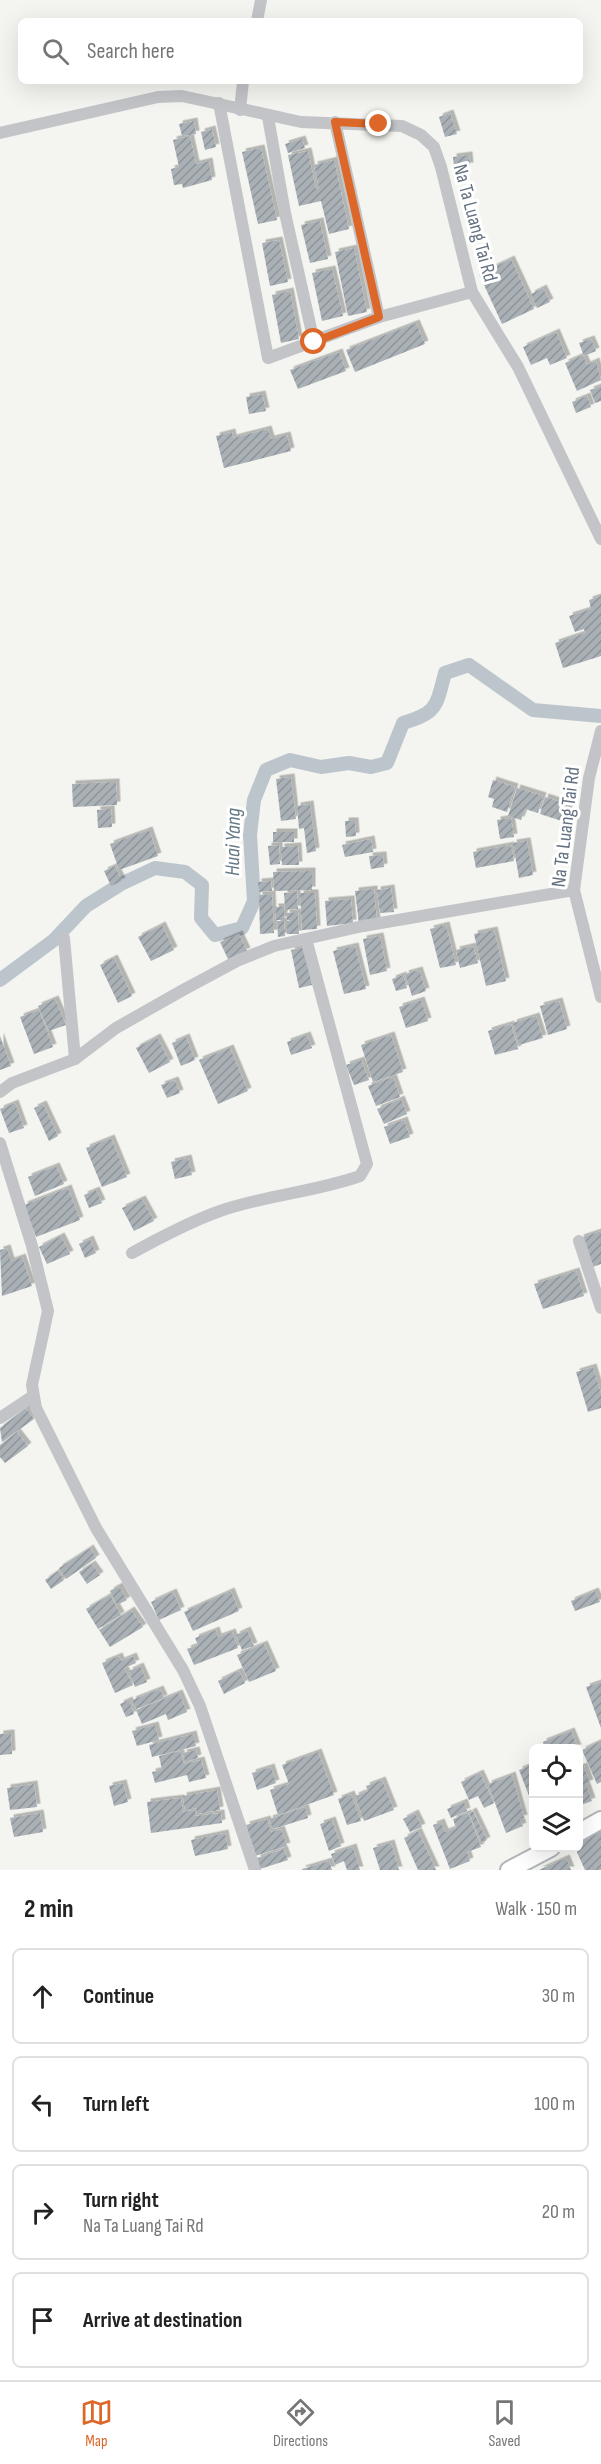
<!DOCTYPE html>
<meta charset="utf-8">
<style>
:root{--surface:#fff;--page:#f6f6f6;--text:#222;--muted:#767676;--line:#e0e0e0;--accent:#dc6728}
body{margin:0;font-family:"Sofia Sans Condensed",sans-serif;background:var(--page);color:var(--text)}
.controls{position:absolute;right:18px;bottom:18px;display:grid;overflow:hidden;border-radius:9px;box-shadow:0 6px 24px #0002}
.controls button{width:54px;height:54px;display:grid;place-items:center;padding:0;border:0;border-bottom:2px solid var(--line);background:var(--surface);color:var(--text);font:30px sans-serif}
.stop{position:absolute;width:18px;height:18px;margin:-14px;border:4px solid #dc6728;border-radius:50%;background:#fff}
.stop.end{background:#dc6728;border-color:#fff;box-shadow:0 2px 6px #0008}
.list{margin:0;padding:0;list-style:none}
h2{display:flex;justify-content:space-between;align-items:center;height:78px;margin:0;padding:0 24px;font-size:26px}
h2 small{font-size:20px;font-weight:400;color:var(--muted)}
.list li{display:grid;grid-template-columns:39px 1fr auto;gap:18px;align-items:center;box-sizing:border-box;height:96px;margin:0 12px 12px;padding:0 12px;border:2px solid var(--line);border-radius:9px}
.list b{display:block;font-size:22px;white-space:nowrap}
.list p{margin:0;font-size:20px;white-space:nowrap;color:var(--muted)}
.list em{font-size:20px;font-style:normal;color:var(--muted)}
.icon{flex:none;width:33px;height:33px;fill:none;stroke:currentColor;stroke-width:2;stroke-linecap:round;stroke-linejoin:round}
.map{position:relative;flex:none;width:601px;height:1870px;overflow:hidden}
.search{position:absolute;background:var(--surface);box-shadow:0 6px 24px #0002;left:18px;right:18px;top:18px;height:66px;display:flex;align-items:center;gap:15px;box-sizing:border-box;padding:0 21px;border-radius:9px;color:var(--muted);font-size:22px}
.sheet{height:510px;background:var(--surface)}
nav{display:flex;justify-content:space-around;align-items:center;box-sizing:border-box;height:84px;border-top:2px solid var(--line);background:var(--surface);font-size:16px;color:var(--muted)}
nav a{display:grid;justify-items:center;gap:3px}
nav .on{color:var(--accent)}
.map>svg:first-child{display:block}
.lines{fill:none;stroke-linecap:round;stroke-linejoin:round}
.canal{stroke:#bdc5cc;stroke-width:14}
.building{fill:url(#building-hatch);filter:url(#shadow)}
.secondary-casing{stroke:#b2b6ba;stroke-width:20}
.minor{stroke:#c2c4c8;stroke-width:12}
.secondary{stroke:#fff;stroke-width:16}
.route{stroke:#dc6728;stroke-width:8}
.labels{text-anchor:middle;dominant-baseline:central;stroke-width:6;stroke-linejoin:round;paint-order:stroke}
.street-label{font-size:20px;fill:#647180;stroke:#fff}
.water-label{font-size:21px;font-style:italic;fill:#647985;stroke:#fff}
</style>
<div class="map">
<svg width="601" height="1870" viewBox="0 0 601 1870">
<defs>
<pattern id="building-hatch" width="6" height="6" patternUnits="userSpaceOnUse" patternTransform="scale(1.5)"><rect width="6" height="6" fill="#aab1b6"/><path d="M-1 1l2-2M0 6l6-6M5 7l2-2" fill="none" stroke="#8e9499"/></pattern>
<filter id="shadow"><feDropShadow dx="3.5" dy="-3.5" stdDeviation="0" flood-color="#0004"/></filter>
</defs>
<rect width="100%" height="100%" fill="#f4f4f0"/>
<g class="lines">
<path class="canal" d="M0,980L54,940L86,906L121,884L155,868L185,872L202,885L201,918L215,935L242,928L254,901L250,835L254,800L266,770L290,760L321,767L349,763L371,767L387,763L403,723C437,713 436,707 445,673L469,665L533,710L601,716"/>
</g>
<g class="building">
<path d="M450,113L457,134L445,137L439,117Z"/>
<path d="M194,121L196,134L182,136L179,124Z"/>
<path d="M212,129L216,147L205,150L201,132Z"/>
<path d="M190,136L196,164L209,161L212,180L183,188L182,184L174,185L171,169L179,167L173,140Z"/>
<path d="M302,139L305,148L288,153L285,144Z"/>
<path d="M261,148L277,220L258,224L242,152Z"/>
<path d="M308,151L316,189L319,188L314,165L334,160L349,229L329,234L321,201L299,206L288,155Z"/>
<path d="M469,155L470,166L454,167L453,157Z"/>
<path d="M320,221L328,259L310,263L301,225Z"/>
<path d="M279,240L288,282L270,286L262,243Z"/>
<path d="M354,248L367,312L348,316L335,252Z"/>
<path d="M511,259L534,309L502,324L479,274Z"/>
<path d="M332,269L343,316L322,321L312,273Z"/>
<path d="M543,288L550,302L537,308L531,294Z"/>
<path d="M290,291L299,339L281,343L272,295Z"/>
<path d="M416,323L425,344L355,372L346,350Z"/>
<path d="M556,332L567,358L550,365L547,358L531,365L523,347Z"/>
<path d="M591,339L596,351L584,356L579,343Z"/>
<path d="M339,352L346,371L298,389L290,370Z"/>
<path d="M583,355L587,365L596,361L601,380L577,391L565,363Z"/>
<path d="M601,386V401L595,403L590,390Z"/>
<path d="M262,394L266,411L249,414L246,397Z"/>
<path d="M587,396L591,407L576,413L572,402Z"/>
<path d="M268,429L271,439L287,435L291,451L224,468L216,436L232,432L233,438Z"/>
<path d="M601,596V656L563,668L555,643L585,633L584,629L575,632L569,616L591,609L589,600Z"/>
<path d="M291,777L296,819L281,821L276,779Z"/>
<path d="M493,780L515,787L507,812L492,807L494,799L488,797Z"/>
<path d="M116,782L117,805L73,807L72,784Z"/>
<path d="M517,788L543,796L538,813L525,809L521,820L508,816Z"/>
<path d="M545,797L570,805L565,822L540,814Z"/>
<path d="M310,804L316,851L307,853L304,828L299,829L297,806Z"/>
<path d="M111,809L112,827L98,828L97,810Z"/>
<path d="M511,818L514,837L500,839L497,820Z"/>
<path d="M345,821H355L356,836L346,837Z"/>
<path d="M149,830L158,856L119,870L110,844Z"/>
<rect x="273" y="832" width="21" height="10"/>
<path d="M371,839L373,852L345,857L342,845Z"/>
<path d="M527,841L533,875L519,878L513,843Z"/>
<path d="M279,845L280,864L270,865L268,846Z"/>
<path d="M511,845L514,861L476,868L473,852Z"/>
<path d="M298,846L299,865H282L281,847Z"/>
<path d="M383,855L384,867L371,869L369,856Z"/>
<path d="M115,866L122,881L111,886L104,871Z"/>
<path d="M312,871V890L274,891L273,872Z"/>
<path d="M271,881L272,891L259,892L258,882Z"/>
<path d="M391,888L394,912L380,913L377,890Z"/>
<path d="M374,889L377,922L359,924L355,891Z"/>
<path d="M297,892L298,909L285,910L284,893Z"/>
<path d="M300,893H315L317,929L302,930Z"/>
<path d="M272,894L274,933L260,934L259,895Z"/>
<path d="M351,899L353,923L327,926L325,901Z"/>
<path d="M275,907H284V920H276Z"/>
<path d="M298,912L299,934H287V921L291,920H287L286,913Z"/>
<path d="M277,921H284L285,936L278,937Z"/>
<path d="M162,925L174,950L151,961L138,937Z"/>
<path d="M446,925L456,965L440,968L430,929Z"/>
<path d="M494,930L506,981L486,986L474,934Z"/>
<path d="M239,934L247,951L228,959L220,942Z"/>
<path d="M380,936L387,971L370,975L363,939Z"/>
<path d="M355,946L366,989L344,994L333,951Z"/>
<path d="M473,946L478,963L460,968L456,950Z"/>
<path d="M304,947L312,985L299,988L291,950Z"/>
<path d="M114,958L132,996L118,1003L100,965Z"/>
<path d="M419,970L426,991L412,996L405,974Z"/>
<path d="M403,975L407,988L396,991L392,979Z"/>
<path d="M55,999L66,1025L49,1031L38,1006Z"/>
<path d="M421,1000L428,1021L406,1028L399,1007Z"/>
<path d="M559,1001L567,1029L548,1035L540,1006Z"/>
<path d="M39,1010L53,1047L34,1054L20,1017Z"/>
<path d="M536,1016L543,1038L519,1045L513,1023Z"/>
<path d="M511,1024L518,1049L495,1055L488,1031Z"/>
<path d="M307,1035L312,1048L291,1055L287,1042Z"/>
<path d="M391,1035L403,1072L373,1082L361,1045Z"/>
<path d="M0,1036L11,1066L0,1070Z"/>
<path d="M157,1037L170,1062L149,1073L136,1048Z"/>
<path d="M186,1037L195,1060L181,1066L172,1043Z"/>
<path d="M230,1048L248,1091L218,1104L199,1060Z"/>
<path d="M361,1060L369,1080L354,1085L346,1065Z"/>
<path d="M393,1077L400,1097L376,1106L368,1086Z"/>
<path d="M175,1080L180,1093L167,1098L161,1085Z"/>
<path d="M401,1099L407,1114L384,1124L377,1109Z"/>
<path d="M15,1103L24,1128L9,1133L0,1109Z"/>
<path d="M43,1104L58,1136L49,1141L34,1108Z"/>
<path d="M404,1120L410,1137L390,1144L384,1127Z"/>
<path d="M111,1138L127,1177L102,1187L86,1148Z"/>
<path d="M188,1158L192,1175L175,1179L171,1162Z"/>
<path d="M56,1166L64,1184L35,1196L28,1177Z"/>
<path d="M68,1188L80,1220L36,1237L24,1205Z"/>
<path d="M96,1190L102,1203L89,1208L84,1195Z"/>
<path d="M142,1199L154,1221L134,1231L122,1208Z"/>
<path d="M601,1231V1264L590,1268L580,1238Z"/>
<path d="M61,1236L70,1254L47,1264L39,1247Z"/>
<path d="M90,1239L96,1253L85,1258L79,1244Z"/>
<path d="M7,1248L11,1261L22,1257L32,1286L2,1296L0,1250Z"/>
<path d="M576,1271L584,1296L543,1309L534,1284Z"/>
<path d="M593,1367L601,1394V1408L588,1412L576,1372Z"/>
<path d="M26,1408L34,1419L2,1442L0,1428Z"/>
<path d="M17,1432L28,1446L5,1463L0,1457V1445Z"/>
<path d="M90,1548L96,1558L66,1579L59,1568Z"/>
<path d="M92,1564L100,1575L87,1584L79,1572Z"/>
<path d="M58,1571L64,1580L51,1589L45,1580Z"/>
<path d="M119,1586L127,1600L117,1605L110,1591Z"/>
<path d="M231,1591L239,1611L193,1631L184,1612Z"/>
<path d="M595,1591L600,1602L575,1611L571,1601Z"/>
<path d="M173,1592L181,1610L159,1620L151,1602Z"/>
<path d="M110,1595L121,1615L98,1629L86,1609Z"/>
<path d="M131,1610L143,1627L110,1647L99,1630Z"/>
<path d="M216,1630L218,1637L232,1632L238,1648L194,1665L187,1649L198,1645L195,1638Z"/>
<path d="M247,1630L254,1646L242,1650L236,1635Z"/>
<path d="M264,1644L276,1671L249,1682L237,1655Z"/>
<path d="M119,1656L121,1661L133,1656L136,1663L124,1668L133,1685L115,1693L102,1663Z"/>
<path d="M140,1666L147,1682L135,1687L129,1671Z"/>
<path d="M239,1671L245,1683L224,1694L218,1681Z"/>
<path d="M601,1682V1728L586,1687Z"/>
<path d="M160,1689L164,1698L136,1709L132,1700Z"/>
<path d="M179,1693L187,1712L168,1720L166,1714L142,1724L136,1710Z"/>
<path d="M129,1700L134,1714L126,1717L120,1704Z"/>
<path d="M155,1725L159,1740L137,1746L132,1731Z"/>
<path d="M571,1731L578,1748H545L543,1742Z"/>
<path d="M11,1733L12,1754L0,1755V1734Z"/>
<path d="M193,1734L196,1746L152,1757L149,1745Z"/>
<path d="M601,1741V1782L597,1784L582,1750Z"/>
<path d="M196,1750L198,1758L185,1762L183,1753Z"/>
<path d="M180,1751L184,1764L201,1760L206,1778L189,1782L187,1775L155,1783L152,1772L162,1770L159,1756Z"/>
<path d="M318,1752L334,1795L278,1815L270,1790L289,1784L282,1765Z"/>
<path d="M534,1764V1806H533L519,1770Z"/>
<path d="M584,1766L590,1783L586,1784L592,1801L578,1806V1768Z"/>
<path d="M271,1767L276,1783L257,1790L252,1773Z"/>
<path d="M480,1773L494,1803L484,1808L478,1796L469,1800L461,1782Z"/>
<path d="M512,1775L524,1818L520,1819L523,1826L506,1833L488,1784Z"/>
<path d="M382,1780L394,1810L364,1821L355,1796L368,1791L366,1786Z"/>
<path d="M123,1783L128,1802L114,1806L109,1786Z"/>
<path d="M34,1784L37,1807L10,1810L7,1788Z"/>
<path d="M217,1790L220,1810L197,1814L196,1808L185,1810L183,1796Z"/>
<path d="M351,1794L361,1821L347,1825L338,1799Z"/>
<path d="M181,1798L183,1812L195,1810V1816L221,1813L222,1823L151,1833L147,1802Z"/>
<path d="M464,1802L467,1811L451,1818L447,1809Z"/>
<path d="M305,1807L308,1818L273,1829L269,1819Z"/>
<path d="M473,1811L487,1840L482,1843L469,1813Z"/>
<path d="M40,1813L43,1832L14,1837L10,1818Z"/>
<path d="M415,1813L422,1827L410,1832L403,1819Z"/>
<path d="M468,1813L481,1847L467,1852L470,1861L450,1869L433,1825L441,1822L445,1832L456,1828L453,1819Z"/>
<path d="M267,1819L271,1832L281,1829L287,1846L255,1856L246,1825Z"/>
<path d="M332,1820L341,1846L329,1851L320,1824Z"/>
<path d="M418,1831L436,1870H418L404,1838Z"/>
<path d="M601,1831V1870H585L575,1848H578V1840Z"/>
<path d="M225,1833L228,1849L195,1856L191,1840Z"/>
<path d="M391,1843L399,1870H380L373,1848Z"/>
<path d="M353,1847L360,1870H347L344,1861L335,1865L331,1854Z"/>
<path d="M284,1849L288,1860L260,1869L257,1858Z"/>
<path d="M566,1858L571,1870H539Z"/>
<path d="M329,1861L332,1870H302V1869Z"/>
</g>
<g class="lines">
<defs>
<g id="secondary">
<path d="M578,1833L601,1820"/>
<path d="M509,1870L551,1848"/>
</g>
</defs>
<use href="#secondary" class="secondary-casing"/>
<g class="minor">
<path d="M257,21L261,0"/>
<path d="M219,103L268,358L379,317L472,292"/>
<path d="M240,110L243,81"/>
<path d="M268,117L285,213L314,342"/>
<path d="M335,122L379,317"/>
<path d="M0,133L158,97L182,96L301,122L402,126L421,135L434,147L441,167L472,292L518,367L601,539"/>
<path d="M601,731L589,778L574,890L601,997"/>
<path d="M64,938L75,1059"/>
<path d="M0,1092L12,1083L75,1059L116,1028L183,990L237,961L274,946L363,926L574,890"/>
<path d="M0,1143L32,1246L48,1311L32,1385L36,1408L96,1528L183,1670L200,1706L255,1870"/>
<path d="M579,1241L601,1308"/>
<path d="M132,1253C161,1237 189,1222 220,1211C266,1195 315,1192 360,1176L367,1164L306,939"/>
<path d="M0,1418L33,1396"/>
</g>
<use href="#secondary" class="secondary"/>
</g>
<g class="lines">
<path class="route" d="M314,342L379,317L335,122L379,124"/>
</g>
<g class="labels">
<g class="street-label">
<text transform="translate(475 223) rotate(75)">Na Ta Luang Tai Rd</text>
<text transform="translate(566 827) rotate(-83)">Na Ta Luang Tai Rd</text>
</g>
<g class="water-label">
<text transform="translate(233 842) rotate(-89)">Huai Yang</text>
</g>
</g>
</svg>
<div class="controls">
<button><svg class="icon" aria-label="locate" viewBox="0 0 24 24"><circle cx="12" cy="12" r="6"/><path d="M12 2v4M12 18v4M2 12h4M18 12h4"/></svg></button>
<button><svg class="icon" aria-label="layers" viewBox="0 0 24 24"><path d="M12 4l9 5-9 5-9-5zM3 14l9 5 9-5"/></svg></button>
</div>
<div class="stop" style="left:314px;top:342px"></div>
<div class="stop end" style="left:379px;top:124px"></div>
<div class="search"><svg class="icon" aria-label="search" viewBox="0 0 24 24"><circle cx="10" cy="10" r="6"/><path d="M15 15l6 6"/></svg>Search here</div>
</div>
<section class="sheet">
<h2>2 min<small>Walk · 150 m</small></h2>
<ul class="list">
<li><svg class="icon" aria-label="ahead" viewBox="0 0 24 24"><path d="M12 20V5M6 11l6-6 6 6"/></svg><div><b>Continue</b></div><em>30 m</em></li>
<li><svg class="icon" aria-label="left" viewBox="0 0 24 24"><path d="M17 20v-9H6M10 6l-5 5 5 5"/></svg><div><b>Turn left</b></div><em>100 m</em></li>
<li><svg class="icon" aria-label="right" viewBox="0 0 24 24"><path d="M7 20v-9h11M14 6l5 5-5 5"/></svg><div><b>Turn right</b><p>Na Ta Luang Tai Rd</p></div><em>20 m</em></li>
<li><svg class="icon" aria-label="arrive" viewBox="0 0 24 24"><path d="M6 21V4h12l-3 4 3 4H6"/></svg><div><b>Arrive at destination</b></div></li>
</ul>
</section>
<nav>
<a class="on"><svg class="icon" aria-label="map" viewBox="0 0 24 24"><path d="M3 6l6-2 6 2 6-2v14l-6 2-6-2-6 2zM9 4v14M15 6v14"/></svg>Map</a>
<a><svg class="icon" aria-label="directions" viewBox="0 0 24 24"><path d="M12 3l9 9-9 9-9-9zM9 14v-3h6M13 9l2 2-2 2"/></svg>Directions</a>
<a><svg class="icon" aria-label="saved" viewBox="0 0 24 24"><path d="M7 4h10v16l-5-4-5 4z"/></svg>Saved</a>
</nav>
